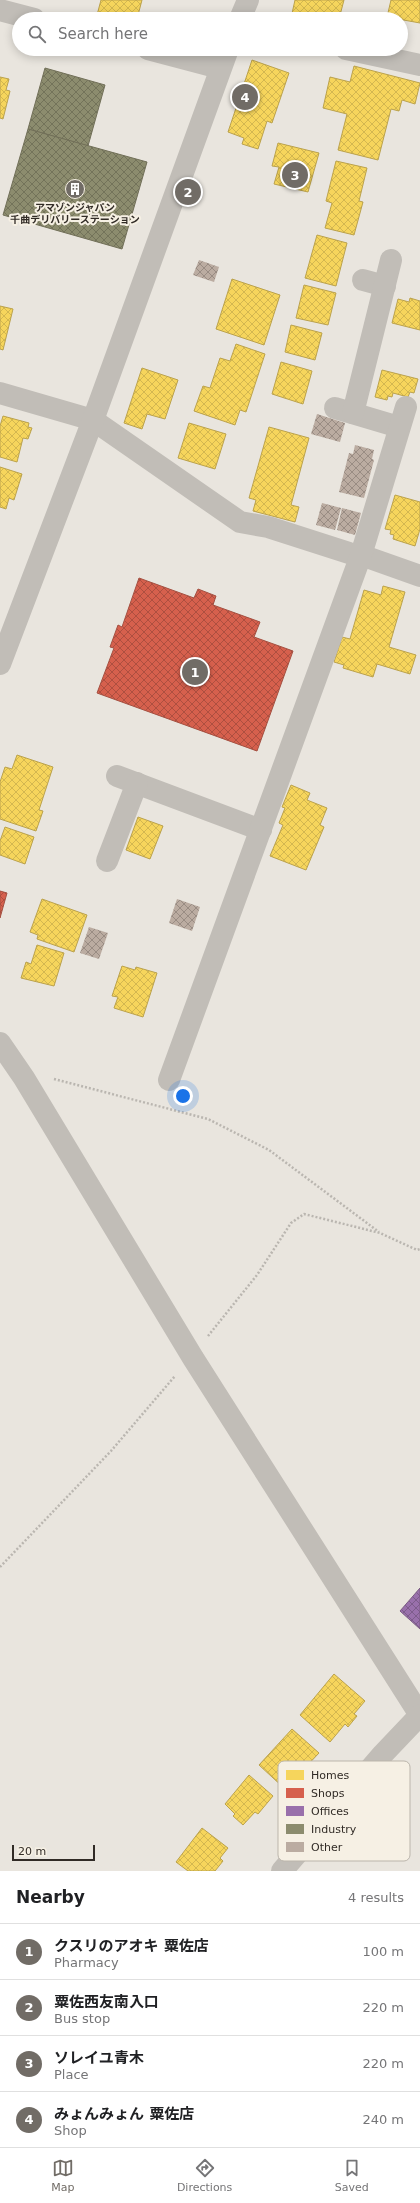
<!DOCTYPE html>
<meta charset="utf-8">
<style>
:root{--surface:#fff;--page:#f2f2f2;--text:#202124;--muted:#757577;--line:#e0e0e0;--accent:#716c66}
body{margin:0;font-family:"DejaVu Sans","Noto Sans JP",sans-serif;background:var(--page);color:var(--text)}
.scale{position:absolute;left:12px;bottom:10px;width:83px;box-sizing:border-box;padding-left:4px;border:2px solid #312b26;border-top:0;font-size:11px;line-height:14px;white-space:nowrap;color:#312b26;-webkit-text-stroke:3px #f6f0e4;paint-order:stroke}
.you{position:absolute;left:183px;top:1096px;width:14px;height:14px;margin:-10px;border:3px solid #fff;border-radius:50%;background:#1a73e8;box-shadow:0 0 0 6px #1a73e833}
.badge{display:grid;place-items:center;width:26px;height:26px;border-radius:50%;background:var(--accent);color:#fff;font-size:13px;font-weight:700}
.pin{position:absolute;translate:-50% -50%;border:2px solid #fff;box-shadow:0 1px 4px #0006}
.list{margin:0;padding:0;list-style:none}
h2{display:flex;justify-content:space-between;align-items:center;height:52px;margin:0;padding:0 16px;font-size:17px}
h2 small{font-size:13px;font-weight:400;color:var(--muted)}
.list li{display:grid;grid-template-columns:26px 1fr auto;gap:12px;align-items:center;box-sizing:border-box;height:56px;padding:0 16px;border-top:1px solid var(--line)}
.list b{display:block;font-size:15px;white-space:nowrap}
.list p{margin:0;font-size:13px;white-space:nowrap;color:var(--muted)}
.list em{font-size:13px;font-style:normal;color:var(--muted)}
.icon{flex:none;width:22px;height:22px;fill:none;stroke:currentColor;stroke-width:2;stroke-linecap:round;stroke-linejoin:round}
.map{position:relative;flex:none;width:420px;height:1871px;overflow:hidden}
.search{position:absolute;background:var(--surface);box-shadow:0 2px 10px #0003;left:12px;right:12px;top:12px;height:44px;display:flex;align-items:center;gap:10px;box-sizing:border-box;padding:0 14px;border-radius:22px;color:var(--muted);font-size:15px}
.sheet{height:276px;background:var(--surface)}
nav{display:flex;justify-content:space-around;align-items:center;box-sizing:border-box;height:56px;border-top:1px solid var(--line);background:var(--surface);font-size:11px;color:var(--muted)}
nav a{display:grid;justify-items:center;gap:2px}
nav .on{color:var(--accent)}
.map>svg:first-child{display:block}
.homes{fill:url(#homes-cross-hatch);stroke:#bba24c}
.shops{fill:url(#shops-cross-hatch);stroke:#a45041}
.offices{fill:url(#offices-cross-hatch);stroke:#7a5b83}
.industry{fill:url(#industry-cross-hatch);stroke:#716f58}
.building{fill:url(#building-cross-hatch)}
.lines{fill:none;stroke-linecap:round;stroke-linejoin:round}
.path{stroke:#bab6b0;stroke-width:2.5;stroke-dasharray:2 2;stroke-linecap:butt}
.minor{stroke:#c1bdb7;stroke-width:22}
.labels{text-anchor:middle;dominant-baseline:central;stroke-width:4;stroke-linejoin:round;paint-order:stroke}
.poi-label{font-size:10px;font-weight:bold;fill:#312b26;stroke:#f6f0e4}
.key{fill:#f6f0e4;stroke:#bbb5ab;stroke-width:1}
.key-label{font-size:11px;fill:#312b26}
</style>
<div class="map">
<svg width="420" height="1871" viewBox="0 0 420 1871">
<defs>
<pattern id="homes-cross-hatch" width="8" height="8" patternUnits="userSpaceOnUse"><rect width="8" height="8" fill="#f6d55c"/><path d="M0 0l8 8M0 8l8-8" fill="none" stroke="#d3b750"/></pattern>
<pattern id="shops-cross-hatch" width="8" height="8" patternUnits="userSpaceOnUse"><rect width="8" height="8" fill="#d6604d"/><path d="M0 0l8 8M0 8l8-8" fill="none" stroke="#ae4f40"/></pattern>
<pattern id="offices-cross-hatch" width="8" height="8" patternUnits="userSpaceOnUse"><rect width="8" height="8" fill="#9970ab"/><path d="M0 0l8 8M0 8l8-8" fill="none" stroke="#7d5c8b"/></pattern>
<pattern id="industry-cross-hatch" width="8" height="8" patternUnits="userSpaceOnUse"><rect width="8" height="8" fill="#8c8c6e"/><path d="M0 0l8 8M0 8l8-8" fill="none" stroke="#73735a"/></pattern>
<pattern id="building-cross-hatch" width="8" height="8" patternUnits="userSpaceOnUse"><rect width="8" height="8" fill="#bbaca1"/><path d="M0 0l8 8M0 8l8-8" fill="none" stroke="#998c83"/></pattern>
</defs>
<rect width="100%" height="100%" fill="#e9e5de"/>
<g class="homes">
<path d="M101,0H142L137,19H112L97,15Z"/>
<path d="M295,0H344L339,19L291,18Z"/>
<path d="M391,0H420V23L387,17Z"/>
<path d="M252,60L289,73L272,123L267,121L258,149L242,144L244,138L228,132Z"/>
<path d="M354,66L420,83L415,104L402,100L399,111L391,109L378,160L338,150L347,114L323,108L330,77L350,82Z"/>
<path d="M0,77L9,79L6,90L10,91L3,119L0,118Z"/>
<path d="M278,143L319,153L308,192L274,184L279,167L272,166Z"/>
<path d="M336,161L367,168L359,201L363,202L354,235L325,228L332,203L326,201Z"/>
<path d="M317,235L347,243L336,286L305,278Z"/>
<path d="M232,279L280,295L264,345L216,329Z"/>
<path d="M304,285L336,293L328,325L296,318Z"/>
<path d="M410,298L420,301V330L392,323L398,299L409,302Z"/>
<path d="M0,306L13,309L3,350L0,349Z"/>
<path d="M291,325L322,333L315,360L285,352Z"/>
<path d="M236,344L265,354L246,412L240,410L235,425L194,411L203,386L210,388L220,358L230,361Z"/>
<path d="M281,362L312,371L303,404L272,394Z"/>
<path d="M142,368L178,380L165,419L147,414L142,429L124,423Z"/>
<path d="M382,370L418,379L414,393L410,392L408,397L393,393L392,397L388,396L387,400L375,397Z"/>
<path d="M3,416L29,423L28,427L32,428L28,439L23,438L17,462L0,457V426Z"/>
<path d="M189,423L226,434L215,469L178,458Z"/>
<path d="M269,427L309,438L291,505L299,507L295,522L253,511L256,500L249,498Z"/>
<path d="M0,467L22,474L14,500L9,498L6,509L0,507Z"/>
<path d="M395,495L420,502V529L415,546L393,539L394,535L390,534L391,530L385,529Z"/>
<path d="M383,586L405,592L389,647L416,655L410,674L377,664L373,677L343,668L344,665L334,662L342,637L350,639L364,590L381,595Z"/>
<path d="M17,755L53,767L39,810L43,811L36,831L0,819V782L5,767L12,769Z"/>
<path d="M291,785L310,793L307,800L327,808L320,825L324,827L306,870L270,856L283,825L279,823L285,808L282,807Z"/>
<path d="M138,817L163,826L150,859L126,850Z"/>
<path d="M5,827L34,837L25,864L0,855V841Z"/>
<path d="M42,899L87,915L74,952L37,939L38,935L30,932Z"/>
<path d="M37,945L64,953L54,986L21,978L26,962L31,964Z"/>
<path d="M122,966L135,970L136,967L157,973L143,1017L114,1008L118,997L112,996Z"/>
<path d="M334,1674L365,1701L354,1714L357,1716L348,1727L345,1724L330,1742L300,1715Z"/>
<path d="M292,1729L319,1753L285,1789L259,1765Z"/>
<path d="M249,1775L273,1796L258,1814L255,1812L243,1825L233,1816L235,1814L225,1804Z"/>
<path d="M202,1828L228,1848L220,1858L223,1861L215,1871H188L176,1862Z"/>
</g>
<g class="shops">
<path d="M139,578L194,598L198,589L216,596L213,605L260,622L254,637L293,651L257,751L97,693L114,648L110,647L118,625L122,627Z"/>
<path d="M0,891L7,893L0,918Z"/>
</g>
<path class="offices" d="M420,1588V1629L400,1611Z"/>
<g class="industry">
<path d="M45,68L105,85L88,146L28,129Z"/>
<path d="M28,129L147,162L122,249L3,215Z"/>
</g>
<g class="building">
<path d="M199,260L219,267L214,282L193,275Z"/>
<path d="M317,414L345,423L340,442L311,434Z"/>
<path d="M355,445L374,450L372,459L374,460L364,498L339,492L349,453L353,454Z"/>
<path d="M322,503L341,508L335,530L316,525Z"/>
<path d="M342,508L361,513L355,535L337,530Z"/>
<path d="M177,899L200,907L192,931L169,923Z"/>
<path d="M89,927L108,933L99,959L80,953Z"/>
</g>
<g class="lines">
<g class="path">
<path d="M54,1079L208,1119L269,1150L379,1232"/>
<path d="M208,1336L257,1275L291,1223L304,1214L380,1233L417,1250L420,1249"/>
<path d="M0,1567L111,1451L175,1376"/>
</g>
<g class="minor">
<path d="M0,10L34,19"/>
<path d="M240,19L248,0"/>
<path d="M148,49L220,68"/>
<path d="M346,49L420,65"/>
<path d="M363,280L385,286"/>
<path d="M0,393L93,420L240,522L268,527L349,553L361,555L420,576"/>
<path d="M335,408L399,427"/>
<path d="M353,413L391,260"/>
<path d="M0,664L93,420L228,49"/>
<path d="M117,776L261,830"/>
<path d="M107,861L137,783"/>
<path d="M0,1043L24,1078L193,1358L420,1715"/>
<path d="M169,1080L361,555L406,407"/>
<path d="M282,1871L383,1754L420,1715"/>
</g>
</g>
<defs>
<symbol id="building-disc" viewBox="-11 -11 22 22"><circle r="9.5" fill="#716c66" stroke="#f6f0e4"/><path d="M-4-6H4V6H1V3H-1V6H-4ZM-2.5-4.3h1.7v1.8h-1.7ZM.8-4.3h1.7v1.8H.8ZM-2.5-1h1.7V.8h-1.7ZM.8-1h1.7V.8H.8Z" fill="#fff"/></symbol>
</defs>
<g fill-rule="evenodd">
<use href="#building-disc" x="64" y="178" width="22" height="22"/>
</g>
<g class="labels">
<g class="poi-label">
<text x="75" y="207">アマゾンジャパン<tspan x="75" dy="12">千曲デリバリーステーション</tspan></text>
</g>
</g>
<rect x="278" y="1761" width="132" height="100" rx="6" class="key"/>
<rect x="286" y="1770" width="18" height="10" fill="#f6d55c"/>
<rect x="286" y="1788" width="18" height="10" fill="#d6604d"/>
<rect x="286" y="1806" width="18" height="10" fill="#9970ab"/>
<rect x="286" y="1824" width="18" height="10" fill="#8c8c6e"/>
<rect x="286" y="1842" width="18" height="10" fill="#bbaca1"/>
<g class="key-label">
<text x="311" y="1779">Homes</text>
<text x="311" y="1797">Shops</text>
<text x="311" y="1815">Offices</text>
<text x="311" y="1833">Industry</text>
<text x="311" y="1851">Other</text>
</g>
</svg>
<div class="scale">20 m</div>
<div class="you"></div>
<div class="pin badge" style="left:195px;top:672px">1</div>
<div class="pin badge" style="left:188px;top:192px">2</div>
<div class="pin badge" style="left:295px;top:175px">3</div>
<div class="pin badge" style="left:245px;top:97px">4</div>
<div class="search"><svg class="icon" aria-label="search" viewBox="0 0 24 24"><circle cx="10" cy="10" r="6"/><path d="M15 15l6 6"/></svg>Search here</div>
</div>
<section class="sheet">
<h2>Nearby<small>4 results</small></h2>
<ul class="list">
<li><span class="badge">1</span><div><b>クスリのアオキ 粟佐店</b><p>Pharmacy</p></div><em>100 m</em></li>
<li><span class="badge">2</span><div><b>粟佐西友南入口</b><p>Bus stop</p></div><em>220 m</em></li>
<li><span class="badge">3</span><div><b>ソレイユ青木</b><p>Place</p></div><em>220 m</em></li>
<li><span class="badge">4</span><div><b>みょんみょん 粟佐店</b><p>Shop</p></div><em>240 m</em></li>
</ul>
</section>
<nav>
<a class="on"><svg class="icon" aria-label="map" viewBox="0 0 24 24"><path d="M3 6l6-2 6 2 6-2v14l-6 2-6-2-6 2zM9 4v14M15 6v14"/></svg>Map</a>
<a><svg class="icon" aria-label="directions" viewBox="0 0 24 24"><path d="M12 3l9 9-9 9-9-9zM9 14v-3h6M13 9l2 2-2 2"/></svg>Directions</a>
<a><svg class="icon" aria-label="saved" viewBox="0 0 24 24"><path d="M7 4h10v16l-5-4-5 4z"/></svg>Saved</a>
</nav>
